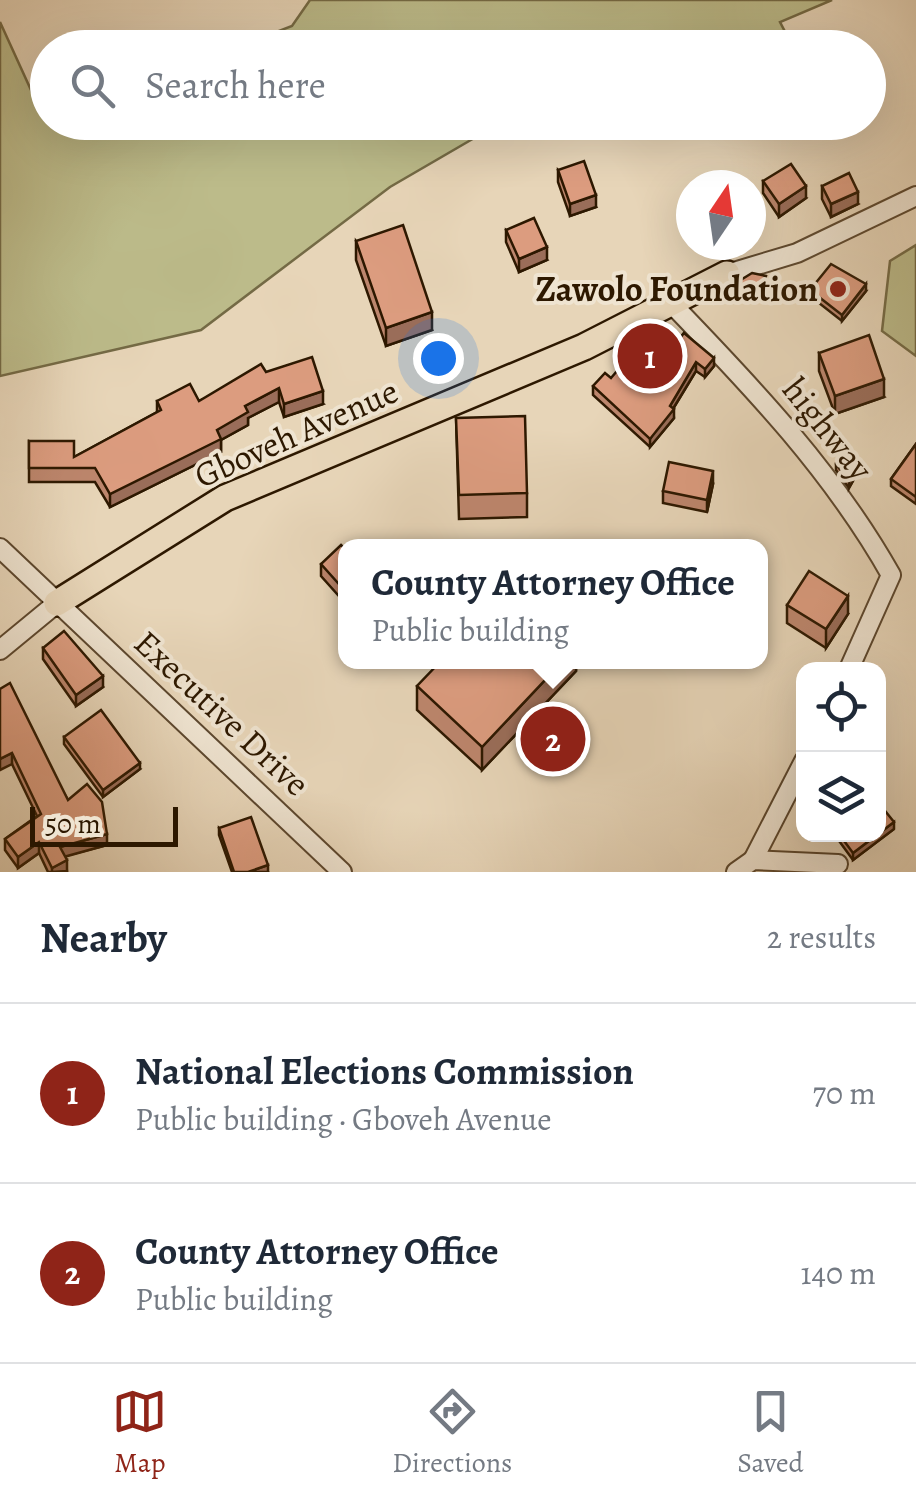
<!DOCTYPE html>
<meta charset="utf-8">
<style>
:root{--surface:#fff;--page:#f2f2f3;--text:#1f2937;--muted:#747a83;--line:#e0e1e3;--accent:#8f2418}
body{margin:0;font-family:Alegreya,serif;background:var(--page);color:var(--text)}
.controls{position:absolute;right:30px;bottom:30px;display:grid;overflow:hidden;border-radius:20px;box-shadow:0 10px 40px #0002}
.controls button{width:90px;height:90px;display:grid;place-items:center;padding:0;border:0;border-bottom:2px solid var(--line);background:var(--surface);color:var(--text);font:50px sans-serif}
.compass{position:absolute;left:676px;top:170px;width:90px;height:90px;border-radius:50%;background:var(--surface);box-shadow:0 10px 40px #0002;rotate:13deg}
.scale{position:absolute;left:30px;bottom:25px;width:148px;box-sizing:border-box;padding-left:10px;border:5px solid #2d1800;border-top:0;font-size:28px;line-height:35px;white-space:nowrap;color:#2d1800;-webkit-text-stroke:8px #efe4d1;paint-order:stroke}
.you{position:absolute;left:438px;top:358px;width:35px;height:35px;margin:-25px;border:8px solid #fff;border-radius:50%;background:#1a73e8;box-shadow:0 0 0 15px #1a73e833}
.badge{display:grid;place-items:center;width:65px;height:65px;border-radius:50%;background:var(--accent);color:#fff;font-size:32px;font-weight:700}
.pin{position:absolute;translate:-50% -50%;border:5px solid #fff;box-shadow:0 2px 10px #0006}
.popup{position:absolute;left:338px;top:539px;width:430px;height:130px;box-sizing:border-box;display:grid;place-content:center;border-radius:20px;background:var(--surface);filter:drop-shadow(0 2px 8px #0005);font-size:32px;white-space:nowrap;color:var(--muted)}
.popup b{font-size:38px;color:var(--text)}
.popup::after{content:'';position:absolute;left:50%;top:100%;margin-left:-20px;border:20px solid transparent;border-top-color:var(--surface)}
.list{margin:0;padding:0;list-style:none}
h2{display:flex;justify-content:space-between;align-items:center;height:130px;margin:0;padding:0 40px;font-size:42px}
h2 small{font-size:32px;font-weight:400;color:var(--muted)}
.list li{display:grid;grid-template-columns:65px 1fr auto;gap:30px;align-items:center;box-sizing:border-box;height:180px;padding:0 40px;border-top:2px solid var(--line)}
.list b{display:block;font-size:38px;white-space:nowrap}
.list p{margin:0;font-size:32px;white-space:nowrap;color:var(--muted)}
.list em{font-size:32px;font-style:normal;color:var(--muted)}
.icon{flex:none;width:55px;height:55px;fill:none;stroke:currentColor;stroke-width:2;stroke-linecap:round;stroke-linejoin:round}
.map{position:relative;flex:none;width:916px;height:872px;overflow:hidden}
.search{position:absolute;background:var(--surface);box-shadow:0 10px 40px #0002;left:30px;right:30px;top:30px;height:110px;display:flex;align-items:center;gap:25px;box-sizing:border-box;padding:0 35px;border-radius:55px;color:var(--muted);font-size:38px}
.sheet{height:490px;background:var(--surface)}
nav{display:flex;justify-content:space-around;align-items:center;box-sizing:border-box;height:140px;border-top:2px solid var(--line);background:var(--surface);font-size:28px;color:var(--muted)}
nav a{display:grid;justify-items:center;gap:5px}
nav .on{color:var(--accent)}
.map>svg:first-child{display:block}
.green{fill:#bcbb8a;stroke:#746a45;stroke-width:2.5}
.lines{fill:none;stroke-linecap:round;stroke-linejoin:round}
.minor-casing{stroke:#5c472e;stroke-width:22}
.primary-casing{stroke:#2d1800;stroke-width:30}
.minor{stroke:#efe4d1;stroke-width:18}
.primary{stroke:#e7d5b8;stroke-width:25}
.wall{fill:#bd866d;stroke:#2d1800;stroke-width:2.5}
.shaded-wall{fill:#9a6d59;stroke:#2d1800;stroke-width:2.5}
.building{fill:#dc9c7f;stroke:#2d1800;stroke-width:2.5}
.poi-dot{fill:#8f2418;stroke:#efe4d1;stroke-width:4}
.labels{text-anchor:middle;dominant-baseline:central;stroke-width:8;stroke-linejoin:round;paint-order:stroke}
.poi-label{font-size:35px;font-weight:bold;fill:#2d1800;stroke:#efe4d1;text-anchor:end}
.street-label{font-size:35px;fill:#2d1800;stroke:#efe4d1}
</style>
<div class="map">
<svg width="916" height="872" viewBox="0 0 916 872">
<rect width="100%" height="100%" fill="#e7d5b8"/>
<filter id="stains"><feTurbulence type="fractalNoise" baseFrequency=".002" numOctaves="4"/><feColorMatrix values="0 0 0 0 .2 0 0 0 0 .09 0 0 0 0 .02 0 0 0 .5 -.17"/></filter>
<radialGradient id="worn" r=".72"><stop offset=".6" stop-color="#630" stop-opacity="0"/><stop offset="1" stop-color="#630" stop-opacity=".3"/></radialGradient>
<g class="green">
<path d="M310,0H832L780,22L793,47H237L292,26Z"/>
<path d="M0,22L41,112L47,111L48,122L595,123L495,126L390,187L201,330L0,376Z"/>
<path d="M916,245V356L882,331L890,261Z"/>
</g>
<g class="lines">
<defs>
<g id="minor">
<path d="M727,274L797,253L916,196"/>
<path d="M671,303C753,388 833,472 891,575L849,669"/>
<path d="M0,548L342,872"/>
<path d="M0,650L57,603"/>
<path d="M753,860L804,761"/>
<path d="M736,872L753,860L838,864"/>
</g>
<path id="primary" d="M57,603L225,498L584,347L727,274"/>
</defs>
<use href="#minor" class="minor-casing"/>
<use href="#primary" class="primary-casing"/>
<use href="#minor" class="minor"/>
<use href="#primary" class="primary"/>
</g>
<g class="wall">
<path d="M558,170L596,207L570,216L558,182Z"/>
<path d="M763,181L806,198L779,217L763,193Z"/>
<path d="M822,186L858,204L831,217L822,199Z"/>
<path d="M506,230L547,260L519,272L506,242Z"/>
<path d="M356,241L432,330L386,346L356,260Z"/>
<path d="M766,282L762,299L731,292V286Z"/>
<path d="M810,290L866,291L842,321L810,296Z"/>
<path d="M684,333L714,366L705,377L696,371L673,409L674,418L650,447L593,395V386L611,378L663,359Z"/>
<path d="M819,353L884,397L835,414L819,371Z"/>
<path d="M266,372L323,404L284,417L279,402L248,418V425L221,440V452L110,507L95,482H29V441L74,457L157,412V401H199Z"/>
<path d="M456,418L527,493V517L459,519Z"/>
<path d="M916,444V504L891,486V479Z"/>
<path d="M836,464L858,472L849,488L836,470Z"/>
<path d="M713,484L707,512L663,503V491Z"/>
<path d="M346,550V604L321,576V564Z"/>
<path d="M787,605L848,614L826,648L787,623Z"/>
<path d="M43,648L103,687L76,706L43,659Z"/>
<path d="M576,662V671L482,770L417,710V686Z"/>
<path d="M0,689L68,800L107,845L65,856L67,871L65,872H48L39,853L18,868L5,850V839L37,816L12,764Z"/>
<path d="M64,737L140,769L103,797L64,744Z"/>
<path d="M219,828L268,872H232L219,835Z"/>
<path d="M894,829L853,860L834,834H878Z"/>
</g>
<g class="shaded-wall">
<path d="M806,186V198L779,217V204Z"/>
<path d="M858,192V204L831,217V204Z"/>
<path d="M596,195V207L570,216V204Z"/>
<path d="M547,247V260L519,272V259Z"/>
<path d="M866,284V291L842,321V315Z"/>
<path d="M432,312V330L386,346V328Z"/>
<path d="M714,358V366L705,377V369Z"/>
<path d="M696,362V371L671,412L674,409V418L650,447V439Z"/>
<path d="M884,379V397L835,414V396Z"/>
<path d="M279,388V402L248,418V425L221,440V452L110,507V494L217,430L245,406Z"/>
<path d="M323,391V404L284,417V404Z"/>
<path d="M858,466V472L849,488V482Z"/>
<path d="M713,471V484L707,512V500Z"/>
<path d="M848,596V614L826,648V629Z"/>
<path d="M562,662H576V671L482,770V747Z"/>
<path d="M103,676V687L76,706V695Z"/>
<path d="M884,752V764L878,771V758Z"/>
<path d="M12,753V764L0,770V759Z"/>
<path d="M140,763V769L103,797V790Z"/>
<path d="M894,822V829L853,860V853Z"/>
<path d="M107,834V845L60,858V847Z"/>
<path d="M39,842V853L18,868V857Z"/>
<path d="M67,860V871L52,872V868Z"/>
<path d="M268,865V872H248Z"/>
</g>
<g class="building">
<path d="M584,161L596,195L570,204L558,170Z"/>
<path d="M791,164L806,186L779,204L763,181Z"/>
<path d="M849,173L858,192L831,204L822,186Z"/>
<path d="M534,218L547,247L519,259L506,230Z"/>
<path d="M403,225L432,312L386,328L356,241Z"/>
<path d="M831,264L866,284L842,315L810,290Z"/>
<path d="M752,273L766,276L762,292L731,286Z"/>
<path d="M684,333L714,358L705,369L696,362L670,406L674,409L650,439L593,386L605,373L611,378L644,339L663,359Z"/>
<path d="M869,335L884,379L835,396L819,353Z"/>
<path d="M312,357L323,391L284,404L279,388L245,406L248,412L217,430L221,439L110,494L95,468H29V441H74V457L161,410L157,401L190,384L199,401L261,364L266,372Z"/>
<path d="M525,416L527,493L459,495L456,418Z"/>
<path d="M916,444V497L891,479Z"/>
<path d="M841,456L858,466L849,482L836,464Z"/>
<path d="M669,462L713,471L707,500L663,491Z"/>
<path d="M341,545L346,550V592L321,564Z"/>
<path d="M809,571L848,596L826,629L787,605Z"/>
<path d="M64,631L103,676L76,695L43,648Z"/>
<path d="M440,662H562L482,747L417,686Z"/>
<path d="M10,683L68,800L87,784L102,802L107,834L60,847L67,860L52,868L39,842L18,857L5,839L41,814L12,753L0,759V689Z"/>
<path d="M101,710L140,763L103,790L64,737Z"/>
<path d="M878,746L884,752L878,758Z"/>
<path d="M878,802L894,822L878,834Z"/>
<path d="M251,817L268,865L248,872H234L219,828Z"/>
<path d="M839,834H878L853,853Z"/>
</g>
<circle class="poi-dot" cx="838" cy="289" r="10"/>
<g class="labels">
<g class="poi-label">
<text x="818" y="289">Zawolo Foundation</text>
</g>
<g class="street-label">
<text transform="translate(828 429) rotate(51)">highway</text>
<text transform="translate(296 433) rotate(-24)">Gboveh Avenue</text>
<text transform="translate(222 713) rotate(43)">Executive Drive</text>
</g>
</g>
<rect width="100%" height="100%" filter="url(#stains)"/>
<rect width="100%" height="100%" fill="url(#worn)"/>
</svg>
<div class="controls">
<button><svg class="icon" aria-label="locate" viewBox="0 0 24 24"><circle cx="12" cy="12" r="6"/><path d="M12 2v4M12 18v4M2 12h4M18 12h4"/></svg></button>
<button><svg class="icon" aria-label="layers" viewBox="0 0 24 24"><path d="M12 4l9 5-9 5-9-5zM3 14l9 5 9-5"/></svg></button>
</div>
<svg class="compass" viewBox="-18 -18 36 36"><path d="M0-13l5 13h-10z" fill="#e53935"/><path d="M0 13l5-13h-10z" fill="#747a83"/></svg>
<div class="scale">50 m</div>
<div class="you"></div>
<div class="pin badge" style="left:650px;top:356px">1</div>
<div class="pin badge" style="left:553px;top:739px">2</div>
<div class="popup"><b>County Attorney Office</b>Public building</div>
<div class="search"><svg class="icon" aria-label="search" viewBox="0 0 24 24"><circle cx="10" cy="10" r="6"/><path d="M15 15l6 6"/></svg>Search here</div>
</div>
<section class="sheet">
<h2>Nearby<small>2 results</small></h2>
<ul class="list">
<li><span class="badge">1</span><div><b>National Elections Commission</b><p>Public building · Gboveh Avenue</p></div><em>70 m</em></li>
<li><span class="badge">2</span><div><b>County Attorney Office</b><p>Public building</p></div><em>140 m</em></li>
</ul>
</section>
<nav>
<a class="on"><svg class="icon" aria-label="map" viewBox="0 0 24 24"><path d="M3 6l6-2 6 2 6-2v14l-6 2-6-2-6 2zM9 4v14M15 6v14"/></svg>Map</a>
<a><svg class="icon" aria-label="directions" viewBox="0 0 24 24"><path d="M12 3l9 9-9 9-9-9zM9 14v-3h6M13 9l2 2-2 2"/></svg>Directions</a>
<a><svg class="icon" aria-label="saved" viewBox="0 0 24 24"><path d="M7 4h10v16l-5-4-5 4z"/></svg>Saved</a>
</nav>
